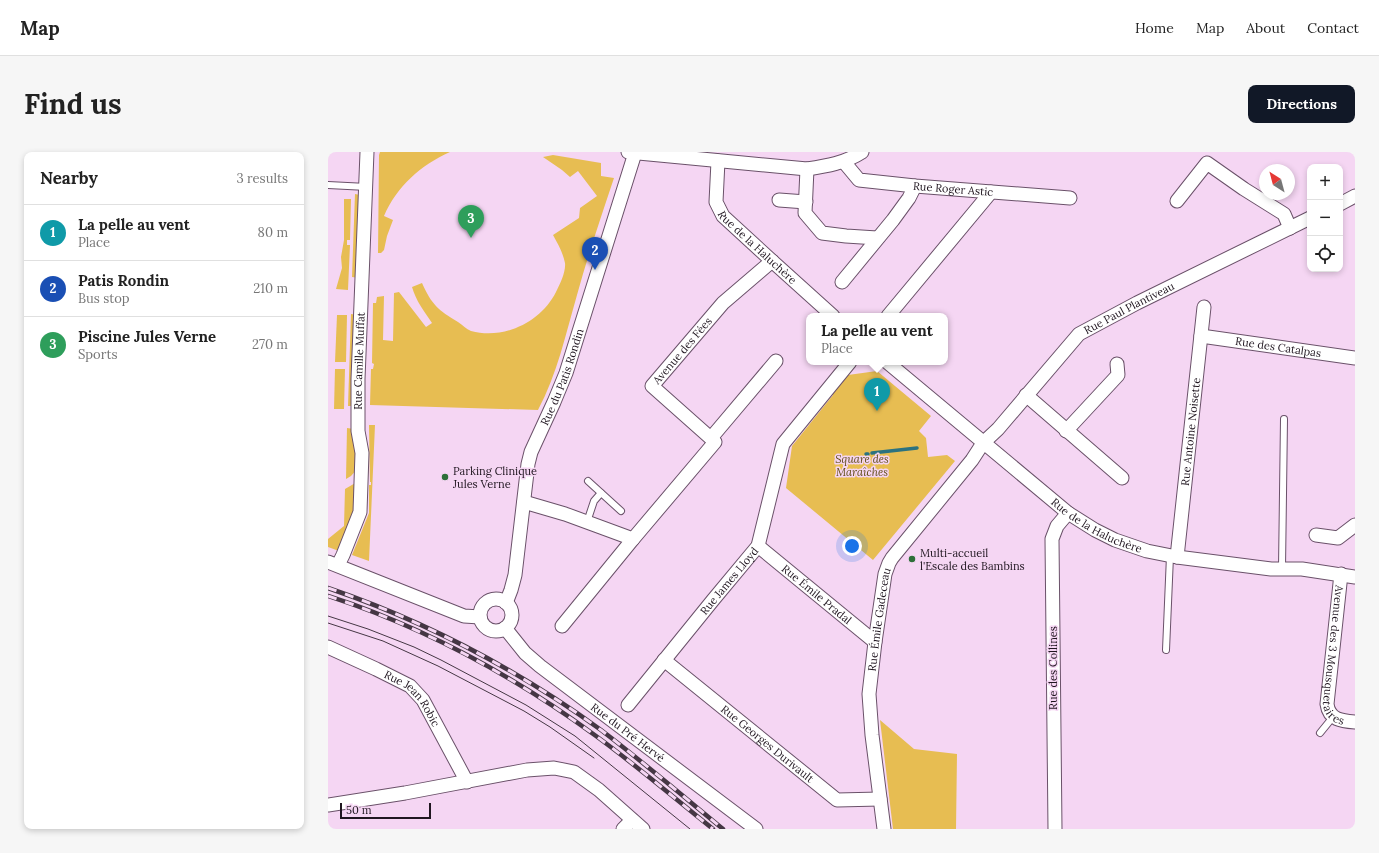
<!DOCTYPE html>
<meta charset="utf-8">
<style>
:root{--surface:#fff;--page:#f6f6f6;--text:#222;--muted:#767676;--line:#e0e0e0;--accent:#111827}
body{margin:0;font-family:Lora,serif;background:var(--page);color:var(--text)}
.controls{position:absolute;right:12px;top:12px;display:grid;overflow:hidden;border-radius:8px;box-shadow:0 2px 6px #0003}
.controls button{width:36px;height:36px;display:grid;place-items:center;padding:0;border:0;border-bottom:1px solid var(--line);background:var(--surface);color:var(--text);font:20px sans-serif}
.compass{position:absolute;left:931px;top:12px;width:36px;height:36px;border-radius:50%;background:var(--surface);box-shadow:0 2px 6px #0003;rotate:324deg}
.scale{position:absolute;left:12px;bottom:10px;width:91px;box-sizing:border-box;padding-left:4px;border:2px solid #201620;border-top:0;font-size:11px;line-height:14px;white-space:nowrap;color:#201620;-webkit-text-stroke:3px #f5d6f3;paint-order:stroke}
.you{position:absolute;left:524px;top:394px;width:14px;height:14px;margin:-10px;border:3px solid #fff;border-radius:50%;background:#1a73e8;box-shadow:0 0 0 6px #1a73e833}
.badge{display:grid;place-items:center;width:26px;height:26px;border-radius:50%;background:var(--accent);color:#fff;font-size:13px;font-weight:700}
.pin{position:absolute;translate:-50% -33px;filter:drop-shadow(0 1px 2px #0008)}
.pin::after{content:'';position:absolute;top:21px;width:14px;height:12px;background:inherit;clip-path:polygon(0 0,100% 0,50% 100%)}
.popup{position:absolute;left:478px;top:161px;width:142px;height:52px;box-sizing:border-box;display:grid;place-content:center;border-radius:8px;background:var(--surface);filter:drop-shadow(0 1px 3px #0005);font-size:13px;white-space:nowrap;color:var(--muted)}
.popup b{font-size:15px;color:var(--text)}
.popup::after{content:'';position:absolute;left:50%;top:100%;margin-left:-8px;border:8px solid transparent;border-top-color:var(--surface)}
.list{margin:0;padding:0;list-style:none}
h2{display:flex;justify-content:space-between;align-items:center;height:52px;margin:0;padding:0 16px;font-size:17px}
h2 small{font-size:13px;font-weight:400;color:var(--muted)}
.list li{display:grid;grid-template-columns:26px 1fr auto;gap:12px;align-items:center;box-sizing:border-box;height:56px;padding:0 16px;border-top:1px solid var(--line)}
.list b{display:block;font-size:15px;white-space:nowrap}
.list p{margin:0;font-size:13px;white-space:nowrap;color:var(--muted)}
.list em{font-size:13px;font-style:normal;color:var(--muted)}
.icon{flex:none;width:22px;height:22px;fill:none;stroke:currentColor;stroke-width:2;stroke-linecap:round;stroke-linejoin:round}
.map{position:relative;flex:none;width:1027px;height:677px;overflow:hidden;border-radius:8px}
header{display:flex;align-items:center;gap:24px;box-sizing:border-box;height:56px;padding:0 20px;background:var(--surface);border-bottom:1px solid var(--line)}
header strong{font-size:19px}
nav{display:flex;gap:22px;margin-inline-start:auto;font-size:14px}
.intro{display:flex;align-items:center;justify-content:space-between;box-sizing:border-box;height:96px;padding:0 24px}
h1{margin:0;font-size:28px}
.button{padding:10px 18px;border-radius:8px;background:var(--accent);color:#fff;font-size:14px;font-weight:700}
main{display:flex;gap:24px;padding:0 24px}
aside{flex:1;background:var(--surface);border-radius:8px;box-shadow:0 2px 6px #0003}
.map>svg:first-child{display:block}
.green{fill:#e7bd52}
.lines{fill:none;stroke-linecap:round;stroke-linejoin:round}
.stream{stroke:#2b727f;stroke-width:3.5}
.service-casing{stroke:#6a5169;stroke-width:8}
.minor-casing{stroke:#6a5169;stroke-width:15}
.service{stroke:#fff;stroke-width:6}
.minor{stroke:#fff;stroke-width:13}
.tram{stroke:#453744;stroke-width:1}
.rail-casing{stroke:#453744;stroke-width:4.5}
.rail{stroke:#f5d6f3;stroke-width:3;stroke-dasharray:9;stroke-linecap:butt}
.poi-dot{fill:#2d6f39;stroke:#f5d6f3;stroke-width:1.5}
.labels{text-anchor:middle;dominant-baseline:central;stroke-width:3;stroke-linejoin:round;paint-order:stroke}
.street-label{font-size:11px;fill:#201620;stroke:#f5d6f3}
.park-label{font-size:11px;font-style:italic;fill:#614d16;stroke:#f5d6f3}
.poi-label{font-size:11px;fill:#201620;stroke:#f5d6f3;text-anchor:start}
</style>
<header>
<strong>Map</strong>
<nav><a>Home</a><a>Map</a><a>About</a><a>Contact</a></nav>
</header>
<div class="intro"><h1>Find us</h1><a class="button">Directions</a></div>
<main>
<aside>
<h2>Nearby<small>3 results</small></h2>
<ul class="list">
<li><span class="badge" style="background:#0f9aa8">1</span><div><b>La pelle au vent</b><p>Place</p></div><em>80 m</em></li>
<li><span class="badge" style="background:#1a4fb4">2</span><div><b>Patis Rondin</b><p>Bus stop</p></div><em>210 m</em></li>
<li><span class="badge" style="background:#2e9e5b">3</span><div><b>Piscine Jules Verne</b><p>Sports</p></div><em>270 m</em></li>
</ul>
</aside>
<div class="map">
<svg width="1027" height="677" viewBox="0 0 1027 677">
<rect width="100%" height="100%" fill="#f5d6f3"/>
<g class="green">
<path d="M52,0H122C93,13 69,34 56,64L65,68L59,84L56,98L53,101H50L51,3Z"/>
<path d="M225,3L273,11V24L286,26C273,65 260,103 249,143C238,181 229,223 210,258L42,253L43,217H45L46,212L44,211L45,151H48L49,145L56,144L55,188L65,189L66,141L71,140L98,175L104,171C96,159 88,149 84,135L94,131C104,153 110,158 130,170C135,173 138,177 143,179C176,188 213,170 228,140C232,132 238,120 237,111C235,101 230,92 225,83L251,66L252,56L269,44L250,19L242,25L234,18L215,5Z"/>
<path d="M27,42L32,43L31,126L24,125Z"/>
<path d="M16,47H23L22,88H19V93H22L20,138L8,137L14,116L13,105L16,88Z"/>
<path d="M23,162L30,163L27,254H20Z"/>
<path d="M9,163H19L18,210H7Z"/>
<path d="M7,217H17L16,257H6Z"/>
<path d="M549,219L603,264L591,279L598,286L600,305L619,303L627,309L545,408L458,336L464,294L505,243L501,239L516,220L520,223Z"/>
<path d="M41,273H47L41,409L24,403L41,361V333H43V330H42Z"/>
<path d="M19,276L26,277L30,316L23,324L18,327Z"/>
<path d="M29,330V359L11,399L0,395V387L16,374L17,337Z"/>
<path d="M552,568L586,597L629,602L628,677H565Z"/>
</g>
<g class="lines">
<g class="stream">
<path d="M544,301L589,296"/>
<path d="M538,302H540"/>
</g>
<defs>
<g id="service">
<path d="M0,33L39,35"/>
<path d="M260,329L293,359"/>
<path d="M259,370L266,349L273,341"/>
<path d="M954,416L956,267"/>
<path d="M838,498L842,404"/>
<path d="M992,581L1005,565"/>
</g>
<g id="minor">
<path d="M300,0L479,17C499,14 517,11 534,0"/>
<path id="s1" d="M390,9L388,50L395,64L444,109L505,164"/>
<path id="s2" d="M516,10L531,28L587,34L742,46"/>
<path d="M479,17L477,61L494,81L518,84L549,86"/>
<path d="M451,48L478,50"/>
<path d="M849,49L879,11L916,37L956,62L962,76"/>
<path d="M1012,52L1027,44"/>
<path d="M514,130L565,68L581,46L587,34"/>
<path d="M560,164L663,40"/>
<path id="s3" d="M873,184L1027,206"/>
<path id="s4" d="M559,210L740,361L767,378L787,388L819,399L849,405L943,417H974L1027,425"/>
<path d="M698,243L794,326"/>
<path d="M738,279L790,223L789,212"/>
<path d="M383,286L448,209"/>
<path id="s5" d="M196,350L237,362L305,387L387,290L324,234L395,151L444,109"/>
<path d="M988,383L1010,386L1027,373"/>
<path id="s6" d="M430,394L547,490"/>
<path id="s7" d="M849,405L876,155"/>
<path d="M0,410L136,464L152,465"/>
<path id="s8" d="M10,413L15,403L32,360L34,301L30,279V227L39,0"/>
<path id="s9" d="M1013,422L999,552C1001,568 1014,569 1027,570"/>
<circle cx="168" cy="463" r="16"/>
<path id="s10" d="M178,451L183,438L187,423L200,312L203,300L226,250L238,221L307,1"/>
<path d="M234,474L305,387"/>
<path id="s11" d="M177,476L197,501L212,514L428,677"/>
<path id="s12" d="M0,495L48,517L82,534L95,548L139,630"/>
<path id="s13" d="M336,508L509,648L552,647"/>
<path id="s14" d="M300,553L385,448L430,394L455,292L522,210"/>
<path d="M0,653L77,641L199,618L226,616L246,620L271,638L315,677"/>
<path d="M295,677L304,668"/>
<path id="s15" d="M556,677L544,583L541,542L547,490L557,422L561,411L564,406L644,308L655,291L670,277L751,182L809,151L982,66"/>
<path d="M727,677L724,387L729,374L740,361"/>
</g>
</defs>
<use href="#service" class="service-casing"/>
<use href="#minor" class="minor-casing"/>
<use href="#service" class="service"/>
<use href="#minor" class="minor"/>
<g class="tram">
<path d="M0,464L40,477L86,495L113,508L198,553L247,584L362,677"/>
<path d="M0,471L55,489L110,514L196,559L222,575L266,606"/>
</g>
<defs>
<g id="rail">
<path d="M0,436C97,469 190,518 273,578C315,610 355,644 395,677"/>
<path d="M0,444C96,475 187,525 268,584C308,613 346,646 385,677"/>
</g>
</defs>
<use href="#rail" class="rail-casing"/>
<use href="#rail" class="rail"/>
</g>
<g class="poi-dot">
<circle cx="117" cy="325" r="4"/>
<circle cx="584" cy="407" r="4"/>
</g>
<g class="labels">
<g class="street-label">
<text stroke="none"><textPath href="#s2" startOffset="118">Rue Roger Astic</textPath></text>
<text stroke="none"><textPath href="#s1" startOffset="103">Rue de la Haluchère</textPath></text>
<text stroke="none"><textPath href="#s15" startOffset="623">Rue Paul Plantiveau</textPath></text>
<text stroke="none"><textPath href="#s3" startOffset="78">Rue des Catalpas</textPath></text>
<text stroke="none"><textPath href="#s5" startOffset="373">Avenue des Fées</textPath></text>
<text stroke="none"><textPath href="#s8" startOffset="209">Rue Camille Muffat</textPath></text>
<text stroke="none"><textPath href="#s10" startOffset="235">Rue du Patis Rondin</textPath></text>
<text stroke="none"><textPath href="#s7" startOffset="126">Rue Antoine Noisette</textPath></text>
<text stroke="none"><textPath href="#s4" startOffset="267">Rue de la Haluchère</textPath></text>
<text stroke="none"><textPath href="#s14" startOffset="160">Rue James Lloyd</textPath></text>
<text stroke="none"><textPath href="#s6" startOffset="76">Rue Émile Pradal</textPath></text>
<text stroke="none"><textPath href="#s15" startOffset="211">Rue Émile Gadeceau</textPath></text>
<text stroke="none"><textPath href="#s9" startOffset="84">Avenue des 3 Mousquetaires</textPath></text>
<text transform="translate(725 516) rotate(-90)">Rue des Collines</text>
<text stroke="none"><textPath href="#s12" startOffset="101">Rue Jean Robic</textPath></text>
<text stroke="none"><textPath href="#s11" startOffset="162">Rue du Pré Hervé</textPath></text>
<text stroke="none"><textPath href="#s13" startOffset="133">Rue Georges Durivault</textPath></text>
</g>
<g class="park-label">
<text x="534" y="307">Square des<tspan x="534" dy="13">Maraîches</tspan></text>
</g>
<g class="poi-label">
<text x="125" y="319">Parking Clinique<tspan x="125" dy="13">Jules Verne</tspan></text>
<text x="592" y="401">Multi-accueil<tspan x="592" dy="13">l'Escale des Bambins</tspan></text>
</g>
</g>
</svg>
<div class="controls">
<button>+</button>
<button>−</button>
<button><svg class="icon" aria-label="locate" viewBox="0 0 24 24"><circle cx="12" cy="12" r="6"/><path d="M12 2v4M12 18v4M2 12h4M18 12h4"/></svg></button>
</div>
<svg class="compass" viewBox="-18 -18 36 36"><path d="M0-13l5 13h-10z" fill="#e53935"/><path d="M0 13l5-13h-10z" fill="#767676"/></svg>
<div class="scale">50 m</div>
<div class="you"></div>
<div class="pin badge" style="left:549px;top:259px;background:#0f9aa8">1</div>
<div class="popup"><b>La pelle au vent</b>Place</div>
<div class="pin badge" style="left:267px;top:118px;background:#1a4fb4">2</div>
<div class="pin badge" style="left:143px;top:86px;background:#2e9e5b">3</div>
</div>
</main>
